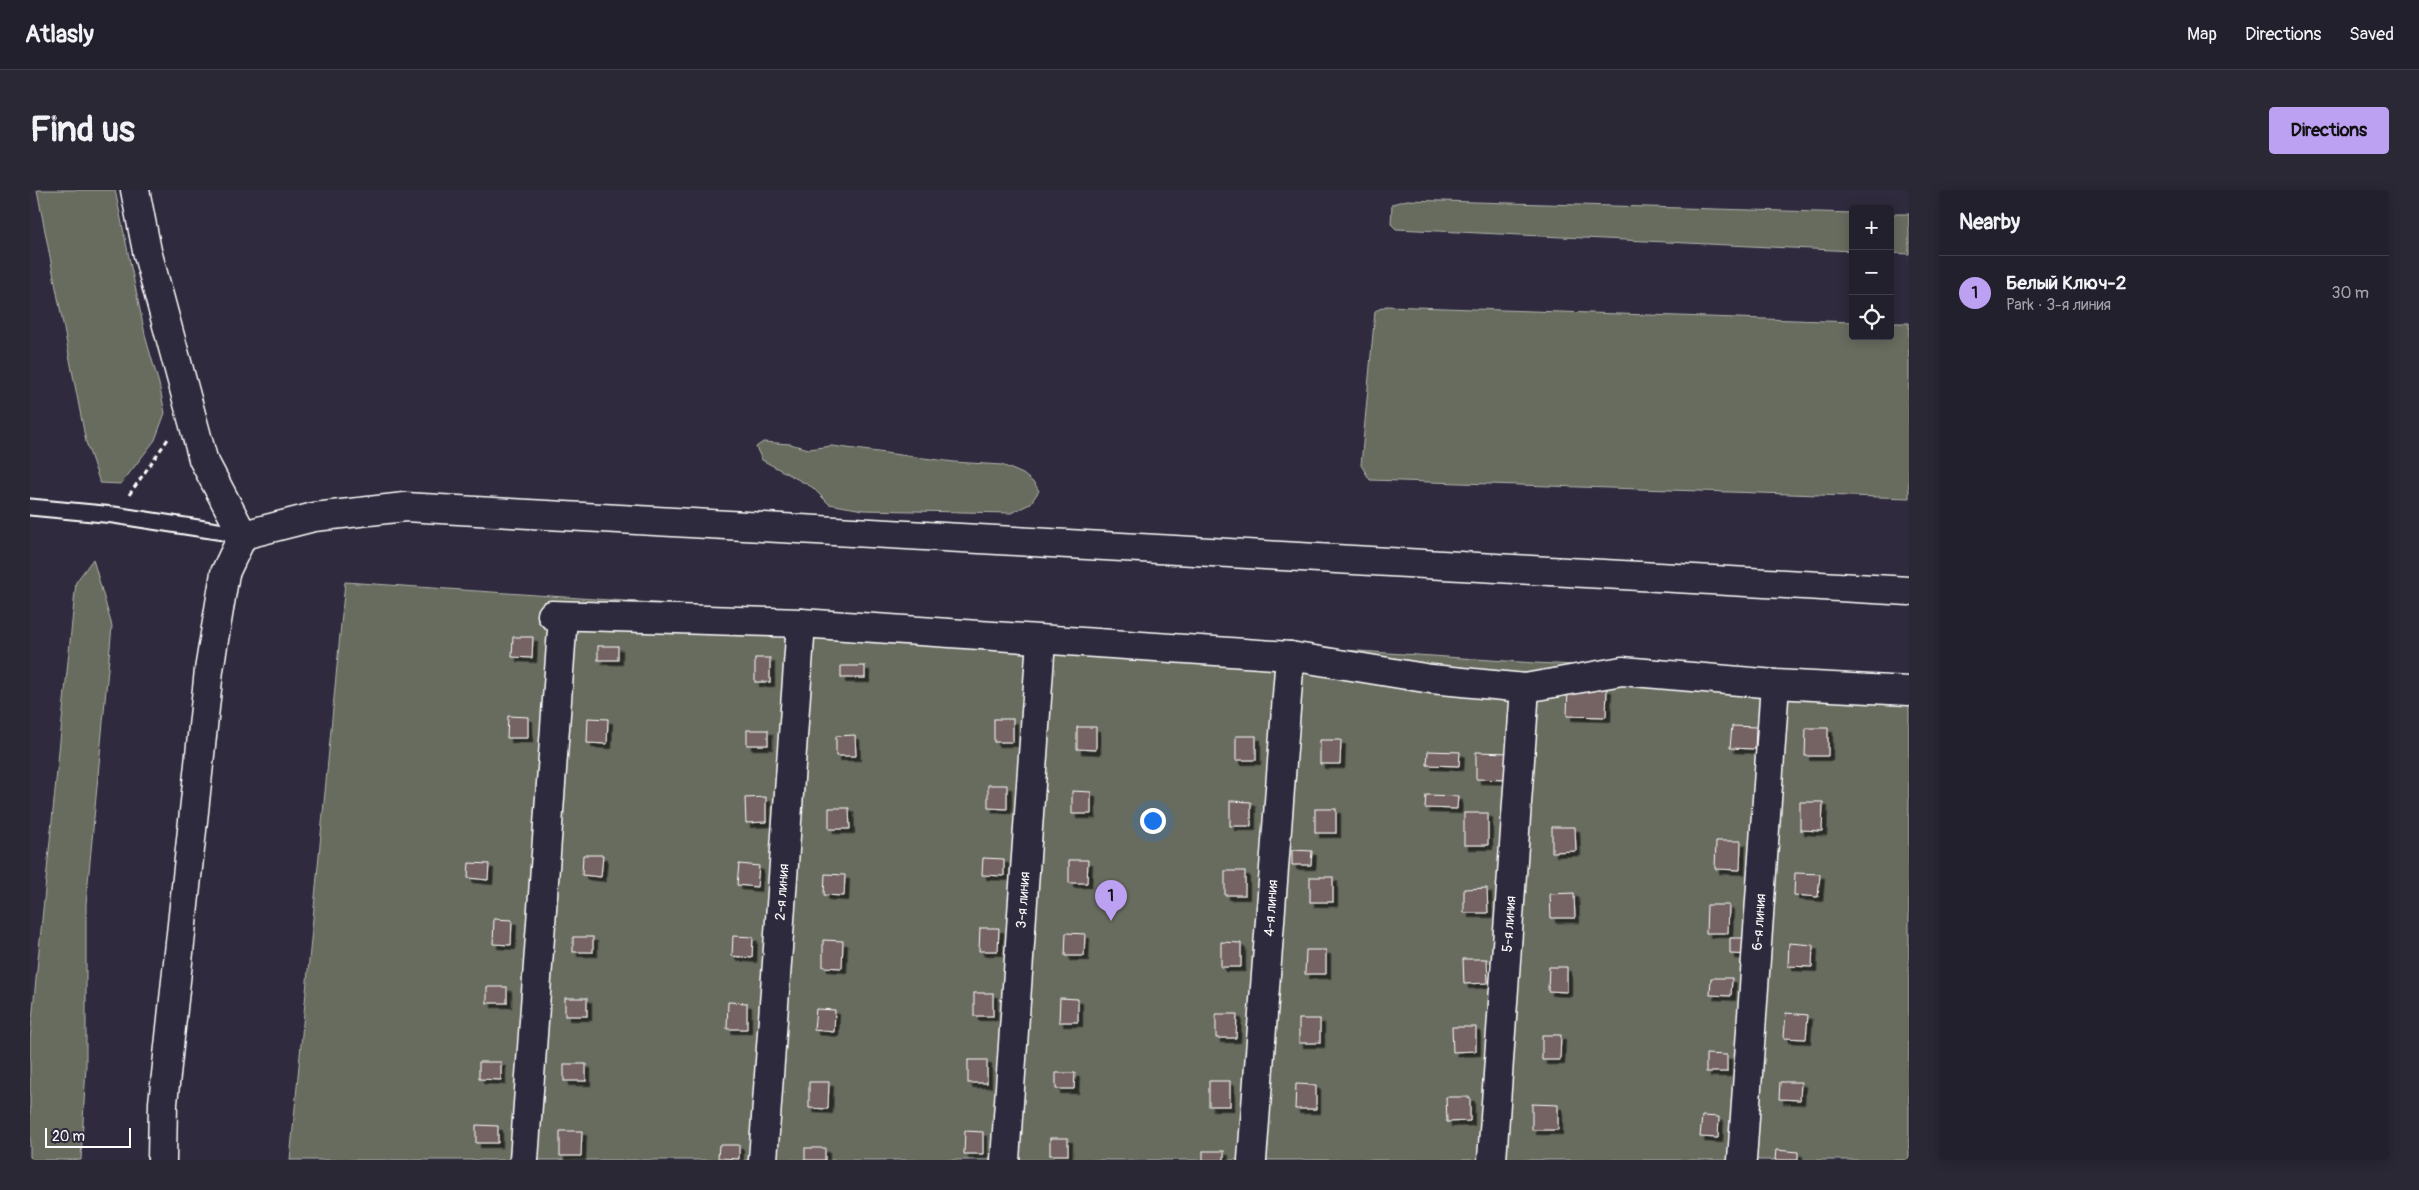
<!DOCTYPE html>
<meta charset="utf-8">
<style>
:root{--surface:#23202e;--page:#2b2836;--text:#f1f3f6;--muted:#a3a3aa;--line:#403e4a;--accent:#bca0f2}
body{margin:0;font-family:Pangolin,sans-serif;background:var(--page);color:var(--text)}
.controls{position:absolute;right:15px;top:15px;display:grid;overflow:hidden;border-radius:5px;box-shadow:0 2px 12px #0003}
.controls button{width:45px;height:45px;display:grid;place-items:center;padding:0;border:0;border-bottom:1px solid var(--line);background:var(--surface);color:var(--text);font:25px sans-serif}
.scale{position:absolute;left:15px;bottom:12px;width:86px;box-sizing:border-box;padding-left:5px;border:2px solid #fff;border-top:0;font-size:14px;line-height:18px;white-space:nowrap;color:#fff;-webkit-text-stroke:4px #2f2a3d;paint-order:stroke}
.you{position:absolute;left:1122px;top:630px;width:18px;height:18px;margin:-12px;border:4px solid #fff;border-radius:50%;background:#1a73e8;box-shadow:0 0 0 8px #1a73e833}
.badge{display:grid;place-items:center;width:32px;height:32px;border-radius:50%;background:var(--accent);color:#111;font-size:16px;font-weight:700}
.pin{position:absolute;translate:-50% -41px;filter:drop-shadow(0 1px 2px #0008)}
.pin::after{content:'';position:absolute;top:26px;width:18px;height:15px;background:inherit;clip-path:polygon(0 0,100% 0,50% 100%)}
.list{margin:0;padding:0;list-style:none}
h2{display:flex;justify-content:space-between;align-items:center;height:65px;margin:0;padding:0 20px;font-size:21px}
h2 small{font-size:16px;font-weight:400;color:var(--muted)}
.list li{display:grid;grid-template-columns:32px 1fr auto;gap:15px;align-items:center;box-sizing:border-box;height:75px;padding:0 20px;border-top:1px solid var(--line)}
.list b{display:block;font-size:19px;white-space:nowrap}
.list p{margin:0;font-size:16px;white-space:nowrap;color:var(--muted)}
.list em{font-size:16px;font-style:normal;color:var(--muted)}
.icon{flex:none;width:28px;height:28px;fill:none;stroke:currentColor;stroke-width:2;stroke-linecap:round;stroke-linejoin:round}
.map{position:relative;flex:none;width:1879px;height:970px;overflow:hidden;border-radius:5px}
header{display:flex;align-items:center;gap:30px;box-sizing:border-box;height:70px;padding:0 25px;background:var(--surface);border-bottom:1px solid var(--line)}
header strong{font-size:24px}
nav{display:flex;gap:28px;margin-inline-start:auto;font-size:18px}
.intro{display:flex;align-items:center;justify-content:space-between;box-sizing:border-box;height:120px;padding:0 30px}
h1{margin:0;font-size:35px}
.button{padding:12px 22px;border-radius:5px;background:var(--accent);color:#111;font-size:18px;font-weight:700}
main{display:flex;gap:30px;padding:0 30px}
aside{flex:1;background:var(--surface);border-radius:5px;box-shadow:0 2px 12px #0003}
.map>svg:first-child{display:block}
.green{fill:#676c5f;stroke:#b3b6af}
.building{fill:#756262;stroke:#fff;filter:url(#shadow)}
.lines{fill:none;stroke-linecap:round;stroke-linejoin:round}
.service-casing{stroke:#fff;stroke-width:19}
.minor-casing{stroke:#fff;stroke-width:31}
.path{stroke:#fff;stroke-width:3;stroke-dasharray:5 4;stroke-linecap:butt}
.service{stroke:#2f2a3d;stroke-width:15}
.minor{stroke:#2f2a3d;stroke-width:28}
.labels{text-anchor:middle;dominant-baseline:central;stroke-width:4.5;stroke-linejoin:round;paint-order:stroke}
.street-label{font-size:14px;fill:#fff;stroke:#2f2a3d}
</style>
<header>
<strong>Atlasly</strong>
<nav><a>Map</a><a>Directions</a><a>Saved</a></nav>
</header>
<div class="intro"><h1>Find us</h1><a class="button">Directions</a></div>
<main>
<div class="map">
<svg width="1879" height="970" viewBox="0 0 1879 970">
<defs>
<filter id="shadow"><feDropShadow dx="4.5" dy="4.5" stdDeviation="0" flood-color="#0009"/></filter>
</defs>
<rect width="100%" height="100%" fill="#2f2a3d"/>
<filter id="ink" filterUnits="userSpaceOnUse"><feTurbulence type="fractalNoise" baseFrequency=".02" numOctaves="2"/><feDisplacementMap in="SourceGraphic" scale="10" xChannelSelector="R" yChannelSelector="G"/><feConvolveMatrix kernelMatrix="1 2 1 2 8 2 1 2 1" color-interpolation-filters="sRGB"/></filter>
<g filter="url(#ink)">
<g class="green">
<path d="M7,0H85L116,149L129,194L135,223L125,250L91,294L70,293L56,252Z"/>
<path d="M1377,10L1823,23V61L1366,39L1361,34L1362,14Z"/>
<path d="M1860,24H1879V64L1860,63Z"/>
<path d="M1356,116L1823,132V146H1860V133H1879V308L1340,290L1331,275L1345,121Z"/>
<path d="M733,252L760,254L779,259L802,256L924,272L972,275L993,284L1005,294L1009,301L1000,314L981,323L833,320L799,314L782,297L732,270L726,257Z"/>
<path d="M63,369L82,436L56,714V876L51,970H0V849L46,392Z"/>
<path d="M315,392L1505,473L1879,491V970H260Z"/>
</g>
<g class="building">
<path d="M483,447H503L502,468L482,467Z"/>
<rect x="568" y="456" width="20" height="14"/>
<rect x="725" y="468" width="15" height="24"/>
<rect x="811" y="476" width="24" height="12"/>
<path d="M1538,497L1577,498L1576,527L1537,526Z"/>
<path d="M478,526L498,527V548H477Z"/>
<path d="M558,528L578,529L577,554L557,553Z"/>
<rect x="964" y="529" width="19" height="23"/>
<path d="M1702,536L1726,537L1725,559L1700,558Z"/>
<path d="M1047,537H1066V560L1047,559Z"/>
<path d="M1776,538H1798V566H1775Z"/>
<rect x="717" y="540" width="21" height="15"/>
<path d="M825,545L826,566H806V546Z"/>
<rect x="1206" y="546" width="20" height="24"/>
<path d="M1290,550H1311L1310,574H1290Z"/>
<path d="M1398,561L1430,562L1429,576L1397,575Z"/>
<path d="M1446,562L1480,563L1479,590L1446,589Z"/>
<path d="M958,595H977V619L958,618Z"/>
<path d="M1042,601L1061,602V624H1042Z"/>
<path d="M1396,605L1428,606L1427,619L1395,618Z"/>
<path d="M736,607V632L716,633L715,608Z"/>
<path d="M1200,611L1221,612V636H1200Z"/>
<path d="M1770,612H1793L1792,641L1770,640Z"/>
<path d="M799,618H819L820,639H799Z"/>
<rect x="1285" y="619" width="21" height="24"/>
<rect x="1434" y="623" width="24" height="32"/>
<path d="M1522,637H1545L1546,661L1522,662Z"/>
<path d="M1686,651H1711L1710,680L1685,679Z"/>
<path d="M1262,660L1282,661L1281,675H1262Z"/>
<path d="M553,665H573L571,687L552,685Z"/>
<path d="M953,668L974,669V686L952,685Z"/>
<path d="M1039,670H1058L1057,693H1039Z"/>
<path d="M439,673L459,674L458,690L438,688Z"/>
<path d="M709,674L729,676L727,697L707,695Z"/>
<rect x="1195" y="681" width="20" height="24"/>
<path d="M1765,683L1790,684L1788,707L1764,705Z"/>
<path d="M795,684L815,685L814,706L794,705Z"/>
<rect x="1280" y="687" width="23" height="25"/>
<path d="M1457,698L1458,723H1434V699Z"/>
<path d="M1544,703L1545,728H1521L1520,704Z"/>
<path d="M1677,715H1699L1698,743H1676Z"/>
<path d="M464,729L482,730L481,755L463,754Z"/>
<path d="M950,738H969L968,761H949Z"/>
<path d="M1036,743L1055,744L1054,766H1035Z"/>
<path d="M703,746L723,747L722,768L702,766Z"/>
<rect x="543" y="747" width="20" height="15"/>
<path d="M1700,748H1721V765L1700,764Z"/>
<path d="M793,750L813,751L812,778L793,777Z"/>
<path d="M1191,752L1211,753V777H1191Z"/>
<path d="M1759,753L1783,755L1782,777L1758,776Z"/>
<path d="M1276,760H1296V784H1275Z"/>
<path d="M1433,769H1457L1458,793L1434,794Z"/>
<path d="M1519,777H1537V802L1518,801Z"/>
<path d="M1681,788H1702L1701,806L1680,805Z"/>
<rect x="457" y="797" width="20" height="16"/>
<rect x="944" y="803" width="19" height="23"/>
<rect x="535" y="808" width="22" height="18"/>
<path d="M1030,808L1048,809V832H1029Z"/>
<path d="M698,812L717,813V839H697Z"/>
<path d="M786,819L805,820L804,842L784,840Z"/>
<path d="M1756,823L1778,825L1776,849L1754,848Z"/>
<path d="M1186,824H1207L1206,848H1186Z"/>
<rect x="1269" y="829" width="21" height="24"/>
<path d="M1422,837H1446V861L1423,862Z"/>
<path d="M1512,845H1531L1530,870H1512Z"/>
<path d="M1676,864L1697,865V882H1676Z"/>
<rect x="938" y="870" width="19" height="23"/>
<path d="M449,872H471V890L449,889Z"/>
<rect x="534" y="874" width="22" height="17"/>
<path d="M1026,883H1045L1044,899H1026Z"/>
<rect x="1179" y="891" width="21" height="25"/>
<path d="M779,892H799L798,919L779,918Z"/>
<path d="M1750,892H1771L1770,910L1749,909Z"/>
<path d="M1266,894L1286,895V919H1265Z"/>
<path d="M1416,907H1440V931L1417,932Z"/>
<path d="M1502,914L1528,915V940H1502Z"/>
<path d="M1672,926L1689,927L1688,948L1670,947Z"/>
<path d="M446,935L468,936V953H446Z"/>
<path d="M530,941H552L551,966H530Z"/>
<path d="M935,941L953,942V964H934Z"/>
<rect x="1020" y="948" width="18" height="17"/>
<path d="M689,955H709V969L688,968Z"/>
<rect x="775" y="958" width="20" height="12"/>
<path d="M1746,960L1768,962V970H1745Z"/>
<rect x="1173" y="961" width="21" height="9"/>
</g>
<g class="lines">
<defs>
<path id="service" d="M0,317L84,325L213,345"/>
<g id="minor">
<path d="M105,0L117,61L173,269L213,345"/>
<path d="M522,425L771,433L1260,466L1401,489L1495,498L1592,481L1745,494L1879,501"/>
<path d="M132,970L133,913L179,480L195,383L213,345L284,327L375,317L1879,401"/>
<path d="M494,970L533,426"/>
<path d="M733,970L771,433"/>
<path d="M975,970L1011,450"/>
<path d="M1222,970L1260,466"/>
<path d="M1462,970L1495,498"/>
<path d="M1712,970L1745,494"/>
</g>
</defs>
<use href="#service" class="service-casing"/>
<use href="#minor" class="minor-casing"/>
<path class="path" d="M99,305L138,249"/>
<use href="#service" class="service"/>
<use href="#minor" class="minor"/>
</g>
</g>
<g class="labels">
<g class="street-label">
<text transform="translate(752 702) rotate(-86)">2-я линия</text>
<text transform="translate(993 710) rotate(-86)">3-я линия</text>
<text transform="translate(1241 718) rotate(-86)">4-я линия</text>
<text transform="translate(1729 732) rotate(-86)">6-я линия</text>
<text transform="translate(1479 734) rotate(-86)">5-я линия</text>
</g>
</g>
</svg>
<div class="controls">
<button>+</button>
<button>−</button>
<button><svg class="icon" aria-label="locate" viewBox="0 0 24 24"><circle cx="12" cy="12" r="6"/><path d="M12 2v4M12 18v4M2 12h4M18 12h4"/></svg></button>
</div>
<div class="scale">20 m</div>
<div class="you"></div>
<div class="pin badge" style="left:1081px;top:731px">1</div>
</div>
<aside>
<h2>Nearby<small></small></h2>
<ul class="list">
<li><span class="badge">1</span><div><b>Белый Ключ-2</b><p>Park · 3-я линия</p></div><em>30 m</em></li>
</ul>
</aside>
</main>
